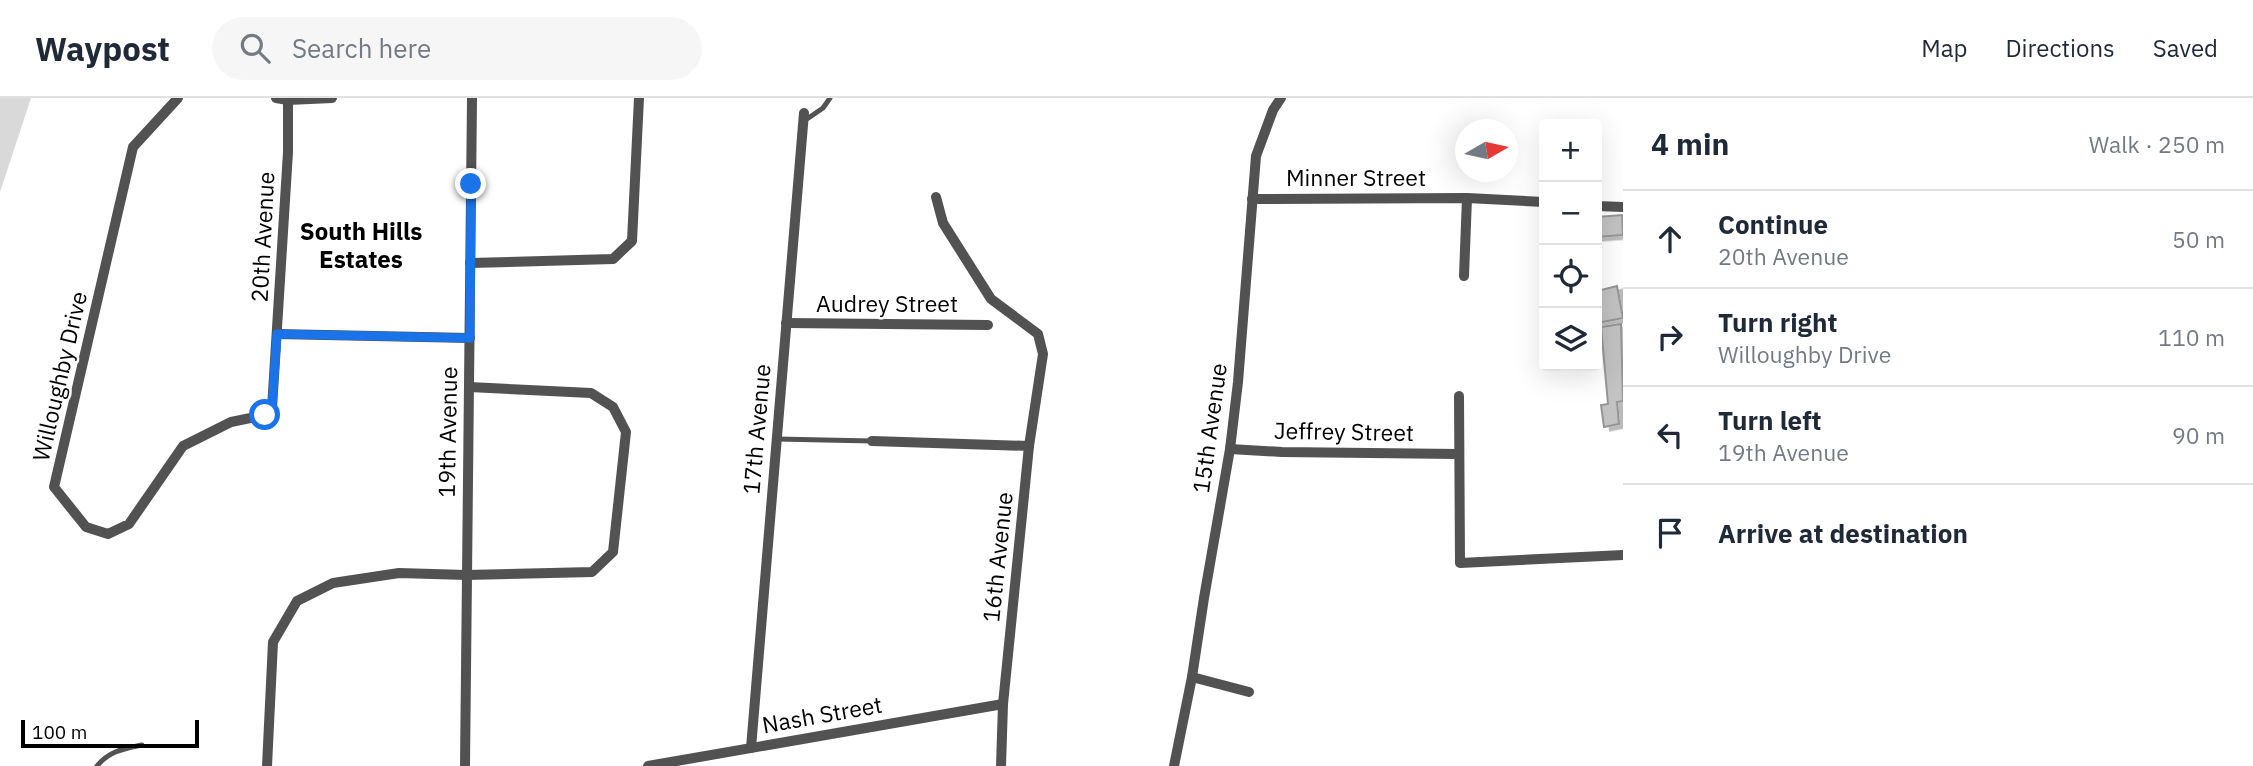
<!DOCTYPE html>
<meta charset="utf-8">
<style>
:root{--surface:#fff;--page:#f6f6f7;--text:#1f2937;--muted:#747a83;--line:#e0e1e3}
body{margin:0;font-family:"IBM Plex Sans",sans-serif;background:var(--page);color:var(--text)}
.controls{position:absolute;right:21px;top:21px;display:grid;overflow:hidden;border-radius:7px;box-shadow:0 7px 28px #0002}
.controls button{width:63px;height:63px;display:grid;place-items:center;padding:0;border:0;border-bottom:2px solid var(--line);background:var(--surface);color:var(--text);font:35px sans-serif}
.compass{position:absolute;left:1455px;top:21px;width:63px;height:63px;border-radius:50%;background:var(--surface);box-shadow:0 7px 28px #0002;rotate:81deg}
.scale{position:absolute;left:21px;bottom:18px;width:178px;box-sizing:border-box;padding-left:7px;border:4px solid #000;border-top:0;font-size:19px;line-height:24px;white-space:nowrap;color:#000;-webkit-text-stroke:5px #fff;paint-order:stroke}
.stop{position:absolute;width:21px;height:21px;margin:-16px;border:5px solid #1a73e8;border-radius:50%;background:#fff}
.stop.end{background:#1a73e8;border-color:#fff;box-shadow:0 2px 7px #0008}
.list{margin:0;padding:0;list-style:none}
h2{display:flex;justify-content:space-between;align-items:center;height:91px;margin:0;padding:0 28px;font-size:30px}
h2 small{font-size:23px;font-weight:400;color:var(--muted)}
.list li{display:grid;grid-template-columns:46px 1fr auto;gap:21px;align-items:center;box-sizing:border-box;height:98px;padding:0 28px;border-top:2px solid var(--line)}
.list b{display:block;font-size:26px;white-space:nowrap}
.list p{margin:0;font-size:23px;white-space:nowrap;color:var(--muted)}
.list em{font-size:23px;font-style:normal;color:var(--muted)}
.icon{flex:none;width:38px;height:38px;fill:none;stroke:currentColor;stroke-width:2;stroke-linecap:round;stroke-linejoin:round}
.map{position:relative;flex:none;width:1623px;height:668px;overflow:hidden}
header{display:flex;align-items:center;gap:42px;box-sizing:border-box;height:98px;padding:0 35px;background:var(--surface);border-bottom:2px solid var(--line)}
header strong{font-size:33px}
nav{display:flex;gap:38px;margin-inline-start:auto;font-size:24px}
.search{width:490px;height:63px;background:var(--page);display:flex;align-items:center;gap:18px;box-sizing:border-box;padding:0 24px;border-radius:38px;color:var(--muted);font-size:26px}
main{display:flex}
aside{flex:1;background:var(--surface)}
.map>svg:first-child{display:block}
.green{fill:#d9d9d9}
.building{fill:#c2c2c2;stroke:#969696;stroke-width:2;filter:url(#shadow)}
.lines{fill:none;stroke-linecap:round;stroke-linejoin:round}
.lane{stroke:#525252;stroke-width:5}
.street{stroke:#525252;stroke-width:10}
.route{stroke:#1a73e8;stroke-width:9}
.labels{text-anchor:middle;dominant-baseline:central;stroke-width:5;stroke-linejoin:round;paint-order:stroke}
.street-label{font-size:23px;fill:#000;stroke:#fff}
.neighbourhood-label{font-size:24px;font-weight:bold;fill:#000;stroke:#fff}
</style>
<header>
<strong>Waypost</strong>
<div class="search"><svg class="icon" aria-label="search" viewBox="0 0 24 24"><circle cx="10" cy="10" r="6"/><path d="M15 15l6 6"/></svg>Search here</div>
<nav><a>Map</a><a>Directions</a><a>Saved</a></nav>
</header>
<main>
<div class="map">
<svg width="1623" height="668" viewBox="0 0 1623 668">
<defs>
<filter id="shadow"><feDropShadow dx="6" dy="3.5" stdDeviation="0" flood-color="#0004"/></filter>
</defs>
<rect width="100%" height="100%" fill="#fff"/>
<path class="green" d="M0,0H31L0,94Z"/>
<g class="building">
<path d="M1622,117L1623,137L1597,139V119Z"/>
<path d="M1617,188L1623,220L1597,225V193Z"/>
<path d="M1621,226L1623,303L1617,304L1619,326L1604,329L1601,307L1608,306L1601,229Z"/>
</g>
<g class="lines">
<g class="lane">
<path d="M804,23L823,10L830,0"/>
<path d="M777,341L872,343"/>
<path d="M97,668C109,653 123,651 142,647"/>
</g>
<g class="street">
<path d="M178,0L133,49L54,389L86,429L108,436L129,426L183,348L231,324L265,317L272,310L288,54V2"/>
<path d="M276,0L288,2L332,0"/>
<path d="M936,99L943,125L991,201L1038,236L1043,256L1029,348L1003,606L1001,668"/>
<path d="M1252,101L1467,100L1544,104"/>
<path d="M1597,108L1623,109"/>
<path d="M470,165L613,161L632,143L639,0"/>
<path d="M1464,178L1467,100"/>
<path d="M786,225L988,227"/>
<path d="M277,236L470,240"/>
<path d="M1459,298L1460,465L1623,457"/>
<path d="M872,343L1029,348"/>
<path d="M1230,351L1282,354L1458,356"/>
<path d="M1192,579L1249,594"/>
<path d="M751,650L804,15"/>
<path d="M267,668L273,544L297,503L333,485L399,475L466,477L592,474L613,454L626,334L613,309L591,295L469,289"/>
<path d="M465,668L472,0"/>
<path d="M648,668L1003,606"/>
<path d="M1174,668L1192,579L1204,500L1230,351L1238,284L1256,58L1273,12L1281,0"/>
</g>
</g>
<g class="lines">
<path class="route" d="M265,317L272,310L277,236L470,240L471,86"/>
</g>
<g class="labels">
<g class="street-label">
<text x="1356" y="79">Minner Street</text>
<text transform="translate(262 139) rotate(-87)">20th Avenue</text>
<text x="887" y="205">Audrey Street</text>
<text transform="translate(59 278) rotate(-77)">Willoughby Drive</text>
<text transform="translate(1209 330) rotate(-82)">15th Avenue</text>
<text transform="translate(756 331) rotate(-85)">17th Avenue</text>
<text transform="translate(1344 333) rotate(1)">Jeffrey Street</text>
<text transform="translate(447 334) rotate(-89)">19th Avenue</text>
<text transform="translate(997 459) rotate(-84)">16th Avenue</text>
<text transform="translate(822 616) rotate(-10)">Nash Street</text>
</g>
<g class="neighbourhood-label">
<text x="361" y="133">South Hills<tspan x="361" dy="28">Estates</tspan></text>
</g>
</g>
</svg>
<div class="controls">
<button>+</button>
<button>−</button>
<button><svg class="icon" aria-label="locate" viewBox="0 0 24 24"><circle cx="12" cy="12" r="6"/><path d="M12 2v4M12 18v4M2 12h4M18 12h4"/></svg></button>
<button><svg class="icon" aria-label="layers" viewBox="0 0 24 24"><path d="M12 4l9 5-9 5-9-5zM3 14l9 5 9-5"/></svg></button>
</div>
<svg class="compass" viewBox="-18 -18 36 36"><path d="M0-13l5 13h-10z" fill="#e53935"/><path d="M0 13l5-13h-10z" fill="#747a83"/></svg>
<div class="scale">100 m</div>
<div class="stop" style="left:265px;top:317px"></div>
<div class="stop end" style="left:471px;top:86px"></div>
</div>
<aside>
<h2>4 min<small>Walk · 250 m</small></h2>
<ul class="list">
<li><svg class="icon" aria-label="ahead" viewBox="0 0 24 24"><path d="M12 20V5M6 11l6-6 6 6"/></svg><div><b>Continue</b><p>20th Avenue</p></div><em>50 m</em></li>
<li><svg class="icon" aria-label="right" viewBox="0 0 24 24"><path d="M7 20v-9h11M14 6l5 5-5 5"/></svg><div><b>Turn right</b><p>Willoughby Drive</p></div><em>110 m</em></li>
<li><svg class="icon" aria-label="left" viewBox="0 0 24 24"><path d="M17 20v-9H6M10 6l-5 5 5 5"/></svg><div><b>Turn left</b><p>19th Avenue</p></div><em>90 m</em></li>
<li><svg class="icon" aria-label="arrive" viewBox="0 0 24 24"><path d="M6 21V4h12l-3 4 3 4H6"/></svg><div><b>Arrive at destination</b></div></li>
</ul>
</aside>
</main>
